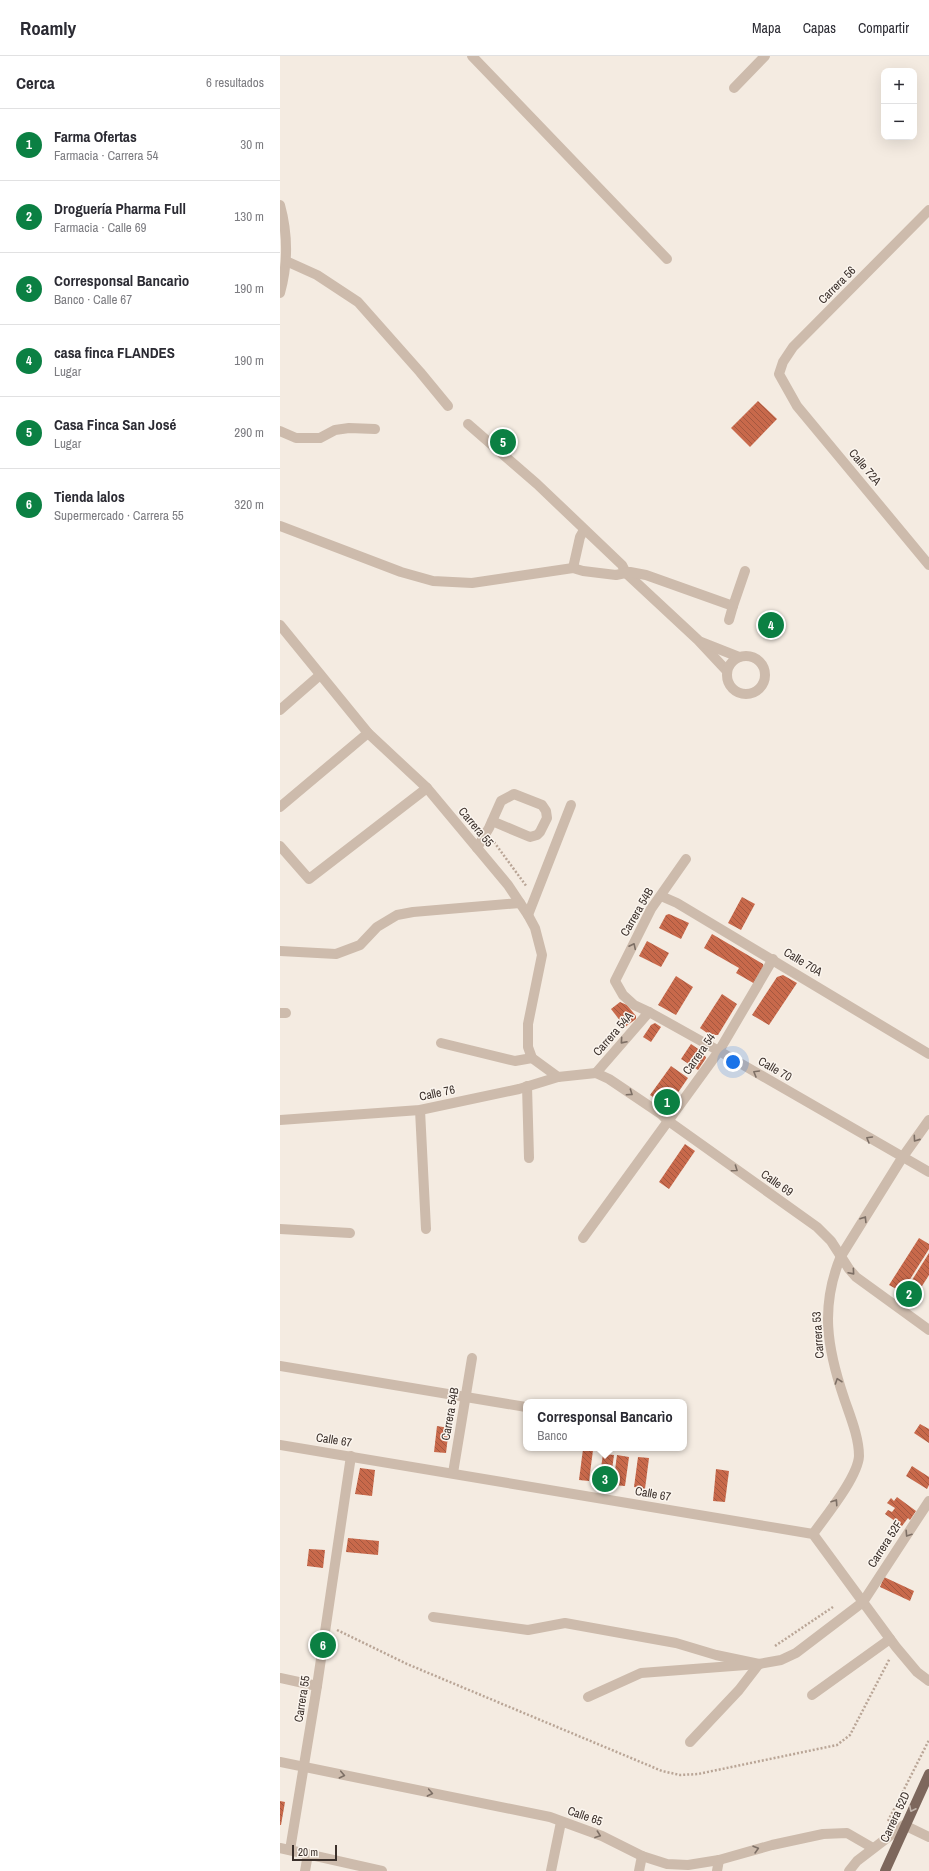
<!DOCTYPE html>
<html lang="es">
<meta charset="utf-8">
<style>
:root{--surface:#fff;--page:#f7f7f7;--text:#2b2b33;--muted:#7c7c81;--line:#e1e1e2;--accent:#0b8043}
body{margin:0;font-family:"Archivo Narrow",sans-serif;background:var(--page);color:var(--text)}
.controls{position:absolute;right:12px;top:12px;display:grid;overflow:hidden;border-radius:8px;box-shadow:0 4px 16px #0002}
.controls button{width:36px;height:36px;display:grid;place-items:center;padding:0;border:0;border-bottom:1px solid var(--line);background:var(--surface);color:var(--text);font:20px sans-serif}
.scale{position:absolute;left:12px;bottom:10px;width:45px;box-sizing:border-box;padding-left:4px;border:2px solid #3b302b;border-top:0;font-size:11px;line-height:14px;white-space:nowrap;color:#3b302b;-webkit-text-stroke:3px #fbf5ee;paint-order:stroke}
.you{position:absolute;left:453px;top:1006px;width:14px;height:14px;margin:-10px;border:3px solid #fff;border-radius:50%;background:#1a73e8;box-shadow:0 0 0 6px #1a73e833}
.badge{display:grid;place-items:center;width:26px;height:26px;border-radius:50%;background:var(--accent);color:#fff;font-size:13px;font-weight:700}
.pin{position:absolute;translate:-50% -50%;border:2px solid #fff;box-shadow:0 1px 4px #0006}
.popup{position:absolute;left:243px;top:1343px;width:164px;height:52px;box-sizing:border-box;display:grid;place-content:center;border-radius:8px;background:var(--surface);filter:drop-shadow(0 1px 3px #0005);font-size:13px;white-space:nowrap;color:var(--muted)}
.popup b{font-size:15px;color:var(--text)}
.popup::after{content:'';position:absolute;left:50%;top:100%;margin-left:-8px;border:8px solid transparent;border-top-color:var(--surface)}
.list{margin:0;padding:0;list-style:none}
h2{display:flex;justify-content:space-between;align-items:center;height:52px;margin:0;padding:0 16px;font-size:17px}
h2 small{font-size:13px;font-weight:400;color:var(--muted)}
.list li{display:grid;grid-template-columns:26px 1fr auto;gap:12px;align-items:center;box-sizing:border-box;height:72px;padding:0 16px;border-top:1px solid var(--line)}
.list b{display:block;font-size:15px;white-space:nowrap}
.list p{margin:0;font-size:13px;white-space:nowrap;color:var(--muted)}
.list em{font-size:13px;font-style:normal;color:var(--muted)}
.map{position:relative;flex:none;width:649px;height:1815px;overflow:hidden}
header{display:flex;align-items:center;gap:24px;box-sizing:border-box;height:56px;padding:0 20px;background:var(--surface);border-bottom:1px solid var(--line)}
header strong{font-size:19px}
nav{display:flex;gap:22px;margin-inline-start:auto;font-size:14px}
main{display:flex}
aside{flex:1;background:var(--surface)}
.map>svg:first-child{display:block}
.building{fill:url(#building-back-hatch)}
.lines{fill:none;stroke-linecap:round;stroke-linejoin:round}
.path{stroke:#b9a596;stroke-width:2.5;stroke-dasharray:2 2;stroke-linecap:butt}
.minor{stroke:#cdbbac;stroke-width:10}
.major{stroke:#7d675c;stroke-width:10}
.oneway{stroke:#7d6f65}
.oneway2{stroke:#c2b5ac}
.labels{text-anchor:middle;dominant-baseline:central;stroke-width:3;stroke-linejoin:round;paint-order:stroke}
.street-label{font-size:12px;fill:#3b302b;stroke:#fbf5ee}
</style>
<header>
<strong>Roamly</strong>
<nav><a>Mapa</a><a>Capas</a><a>Compartir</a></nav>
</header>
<main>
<aside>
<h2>Cerca<small>6 resultados</small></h2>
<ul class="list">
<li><span class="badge">1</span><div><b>Farma Ofertas</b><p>Farmacia · Carrera 54</p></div><em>30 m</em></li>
<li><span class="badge">2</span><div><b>Droguería Pharma Full</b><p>Farmacia · Calle 69</p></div><em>130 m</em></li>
<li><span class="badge">3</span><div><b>Corresponsal Bancarìo</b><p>Banco · Calle 67</p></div><em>190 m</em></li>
<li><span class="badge">4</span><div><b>casa finca FLANDES</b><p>Lugar</p></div><em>190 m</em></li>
<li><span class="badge">5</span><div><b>Casa Finca San José</b><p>Lugar</p></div><em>290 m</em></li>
<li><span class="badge">6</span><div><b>Tienda lalos</b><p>Supermercado · Carrera 55</p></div><em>320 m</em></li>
</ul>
</aside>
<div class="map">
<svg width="649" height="1815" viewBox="0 0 649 1815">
<defs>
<pattern id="building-back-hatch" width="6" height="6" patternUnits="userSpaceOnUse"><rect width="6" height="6" fill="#c8694b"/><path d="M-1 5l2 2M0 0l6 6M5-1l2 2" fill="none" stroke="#a4573f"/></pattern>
</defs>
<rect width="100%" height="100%" fill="#f4ebe1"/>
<g class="building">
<path d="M478,345L497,363L470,391L451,372Z"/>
<path d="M462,841L475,848L461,874L448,867Z"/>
<path d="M389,858L409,867L401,883L379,872L386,859Z"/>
<path d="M432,878L483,908L484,912L475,928L456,917L459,912L424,892Z"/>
<path d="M367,885L389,897L381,911L359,900Z"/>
<path d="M503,919L517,927L489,969L472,959L497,921Z"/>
<path d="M396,920L413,931L396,959L378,949Z"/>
<path d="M442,938L457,948L438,979H430L420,972Z"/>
<path d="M340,946L347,949L356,960V963L345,971L331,953Z"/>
<path d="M375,967L381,971L371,986L363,981L371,969Z"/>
<path d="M411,988L424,997L426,1002L418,1014L401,1003Z"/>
<path d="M391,1010L408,1022L388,1051L370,1039Z"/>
<path d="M405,1088L415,1095L389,1133L379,1126Z"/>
<path d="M639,1182L649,1188V1193L622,1236L609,1229Z"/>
<path d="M649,1197V1219L632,1246L622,1240Z"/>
<path d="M640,1368L649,1373V1387L634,1377Z"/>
<path d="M157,1370L169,1372L166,1397L154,1396Z"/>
<path d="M303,1393L313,1394L309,1425L299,1424Z"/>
<path d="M323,1398L334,1399L330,1428L319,1426Z"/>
<path d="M337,1399L349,1401L345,1430L333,1429Z"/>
<path d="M358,1401L369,1402L365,1433L354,1431Z"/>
<path d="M632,1410L649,1421V1429L647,1433L626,1420Z"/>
<path d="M80,1412L95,1414L92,1440L75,1438Z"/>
<path d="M436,1413L449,1415L445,1446L433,1445Z"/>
<path d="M617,1441L636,1455L630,1464L628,1462L622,1470L605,1458L608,1454L612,1456L615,1452L607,1447L611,1442L614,1445Z"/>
<path d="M68,1482L99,1485L98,1499L66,1496Z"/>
<path d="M29,1493L45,1494L43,1512L27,1510Z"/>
<path d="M604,1521L634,1535L630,1545L600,1531Z"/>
<path d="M0,1745L5,1746L1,1769H0Z"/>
</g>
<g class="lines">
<g class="path">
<path d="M214,786L247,831"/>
<path d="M57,1574L127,1608L382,1715L400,1719L418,1718L557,1689L570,1679L610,1602"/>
<path d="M495,1590L553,1551"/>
<path d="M608,1765L649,1684"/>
</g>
<g class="minor">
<path d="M192,0L387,203"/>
<path d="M454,32L485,0"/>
<path d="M0,149C8,178 8,208 0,237"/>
<path d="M649,154L513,291L503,306L499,318L517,350L649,509"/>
<path d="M6,205L37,219L78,246L140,316L168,350"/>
<path d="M188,368L257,428L342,509L346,517L418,584L447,615"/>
<path d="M0,375L16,382H40L55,374L69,372L95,373"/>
<path d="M0,470L121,516L153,525L192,527L293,512L303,515L336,519L350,516L366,519L453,550L465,515"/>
<path d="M293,512L300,481L304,474"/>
<path d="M449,564L453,550"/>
<path d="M0,569L88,677L147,732L228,829L248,859L255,872L262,899L248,968V991L252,1002L278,1021"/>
<path d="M421,586L459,601"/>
<circle cx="466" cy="619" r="19"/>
<path d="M0,654L40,619"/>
<path d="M0,751L88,677"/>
<path d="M0,790L29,823L147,732"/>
<path d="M197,792L209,772L221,745L234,738L262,749L266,755L267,762L260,776L257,779L250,781L212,765"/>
<path d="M406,803L371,853L335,925L343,939L354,949L369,956L439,995L649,1116"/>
<path d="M381,840L397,847L649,998"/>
<path d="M248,859L291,749"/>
<path d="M0,895L56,898L80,889L97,871L117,859L133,856L240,847"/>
<path d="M0,957H6"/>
<path d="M161,987L235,1005L252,1002"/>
<path d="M316,1017L329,1023L381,1058L387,1064L537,1171L551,1185L569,1213L576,1221L649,1274"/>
<path d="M316,1017L369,956"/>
<path d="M247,1030L249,1102"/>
<path d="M140,1054L146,1173"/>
<path d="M0,1064L140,1054L239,1033L278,1021L316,1017"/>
<path d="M0,1173L70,1177"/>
<path d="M303,1182L439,995L493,903"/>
<path d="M0,1310L246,1351"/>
<path d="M0,1389L533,1478L616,1591L637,1616L649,1625"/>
<path d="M173,1417L192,1302"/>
<path d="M533,1478C545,1461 578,1421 579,1400C579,1381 570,1360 564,1342C547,1292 540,1250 561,1200L622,1102L649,1064"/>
<path d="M153,1561L248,1574L285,1567L396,1587L436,1599L479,1608L459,1634L410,1686"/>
<path d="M0,1622L37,1630"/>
<path d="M532,1639L610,1583"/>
<path d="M308,1641L361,1617L479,1608L501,1604L516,1597L583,1546L649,1445"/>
<path d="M0,1706L270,1761L322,1780L362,1800L387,1808L408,1809L439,1804L492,1789L543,1778L567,1777L593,1792"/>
<path d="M0,1792L102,1815"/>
<path d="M10,1794L37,1630L71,1400"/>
<path d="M25,1815L28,1798"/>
<path d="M271,1815L281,1766"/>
<path d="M359,1815L362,1800"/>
<path d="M437,1815L439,1804"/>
<path d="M569,1815L577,1805L624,1769L649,1781"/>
</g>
<path class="major" d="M605,1815L649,1718"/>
</g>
<defs><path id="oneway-chevron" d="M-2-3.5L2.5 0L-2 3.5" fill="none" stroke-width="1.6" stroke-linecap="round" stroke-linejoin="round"/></defs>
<g class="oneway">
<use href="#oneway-chevron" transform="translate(353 890) rotate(-64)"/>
<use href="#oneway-chevron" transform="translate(343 985) rotate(131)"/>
<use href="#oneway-chevron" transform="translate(476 1017) rotate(-150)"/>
<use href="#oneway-chevron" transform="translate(350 1037) rotate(34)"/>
<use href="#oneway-chevron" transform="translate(589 1083) rotate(-150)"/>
<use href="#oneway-chevron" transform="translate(636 1083) rotate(125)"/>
<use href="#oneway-chevron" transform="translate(455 1113) rotate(35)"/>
<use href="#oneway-chevron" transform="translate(584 1163) rotate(-58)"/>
<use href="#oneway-chevron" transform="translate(572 1216) rotate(49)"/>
<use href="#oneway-chevron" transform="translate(558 1325) rotate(-109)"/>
<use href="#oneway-chevron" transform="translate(555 1446) rotate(-56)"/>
<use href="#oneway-chevron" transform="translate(628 1478) rotate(123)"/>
<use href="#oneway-chevron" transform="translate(62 1719) rotate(12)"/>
<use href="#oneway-chevron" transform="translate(150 1737) rotate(11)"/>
<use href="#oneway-chevron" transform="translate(318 1779) rotate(20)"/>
<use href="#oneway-chevron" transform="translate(476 1793) rotate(-16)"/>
</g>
<use class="oneway2" href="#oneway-chevron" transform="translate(632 1753) rotate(116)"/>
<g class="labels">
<g class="street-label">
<text transform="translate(557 229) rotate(-45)">Carrera 56</text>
<text transform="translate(585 411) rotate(50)">Calle 72A</text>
<text transform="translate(196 771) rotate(50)">Carrera 55</text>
<text transform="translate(357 856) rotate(-60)">Carrera 54B</text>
<text transform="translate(523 906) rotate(31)">Calle 70A</text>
<text transform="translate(333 978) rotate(-49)">Carrera 54A</text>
<text transform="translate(419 998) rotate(-55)">Carrera 54</text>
<text transform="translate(495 1013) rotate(30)">Calle 70</text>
<text transform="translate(157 1037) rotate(-12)">Calle 76</text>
<text transform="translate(497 1127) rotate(35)">Calle 69</text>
<text transform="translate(538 1279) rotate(-94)">Carrera 53</text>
<text transform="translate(170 1358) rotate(-80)">Carrera 54B</text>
<text transform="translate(54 1384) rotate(9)">Calle 67</text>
<text transform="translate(373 1438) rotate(10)">Calle 67</text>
<text transform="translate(605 1488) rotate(-57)">Carrera 52F</text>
<text transform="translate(22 1643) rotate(-81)">Carrera 55</text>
<text transform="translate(305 1760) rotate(19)">Calle 65</text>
<text transform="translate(615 1761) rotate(-65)">Carrera 52D</text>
</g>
</g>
</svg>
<div class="controls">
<button>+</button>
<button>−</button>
</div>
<div class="scale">20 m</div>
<div class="you"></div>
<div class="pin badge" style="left:387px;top:1046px">1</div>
<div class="pin badge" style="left:629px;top:1238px">2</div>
<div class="pin badge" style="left:325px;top:1423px">3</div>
<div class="popup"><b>Corresponsal Bancarìo</b>Banco</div>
<div class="pin badge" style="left:491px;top:569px">4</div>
<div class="pin badge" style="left:223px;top:386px">5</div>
<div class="pin badge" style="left:43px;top:1589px">6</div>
</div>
</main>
